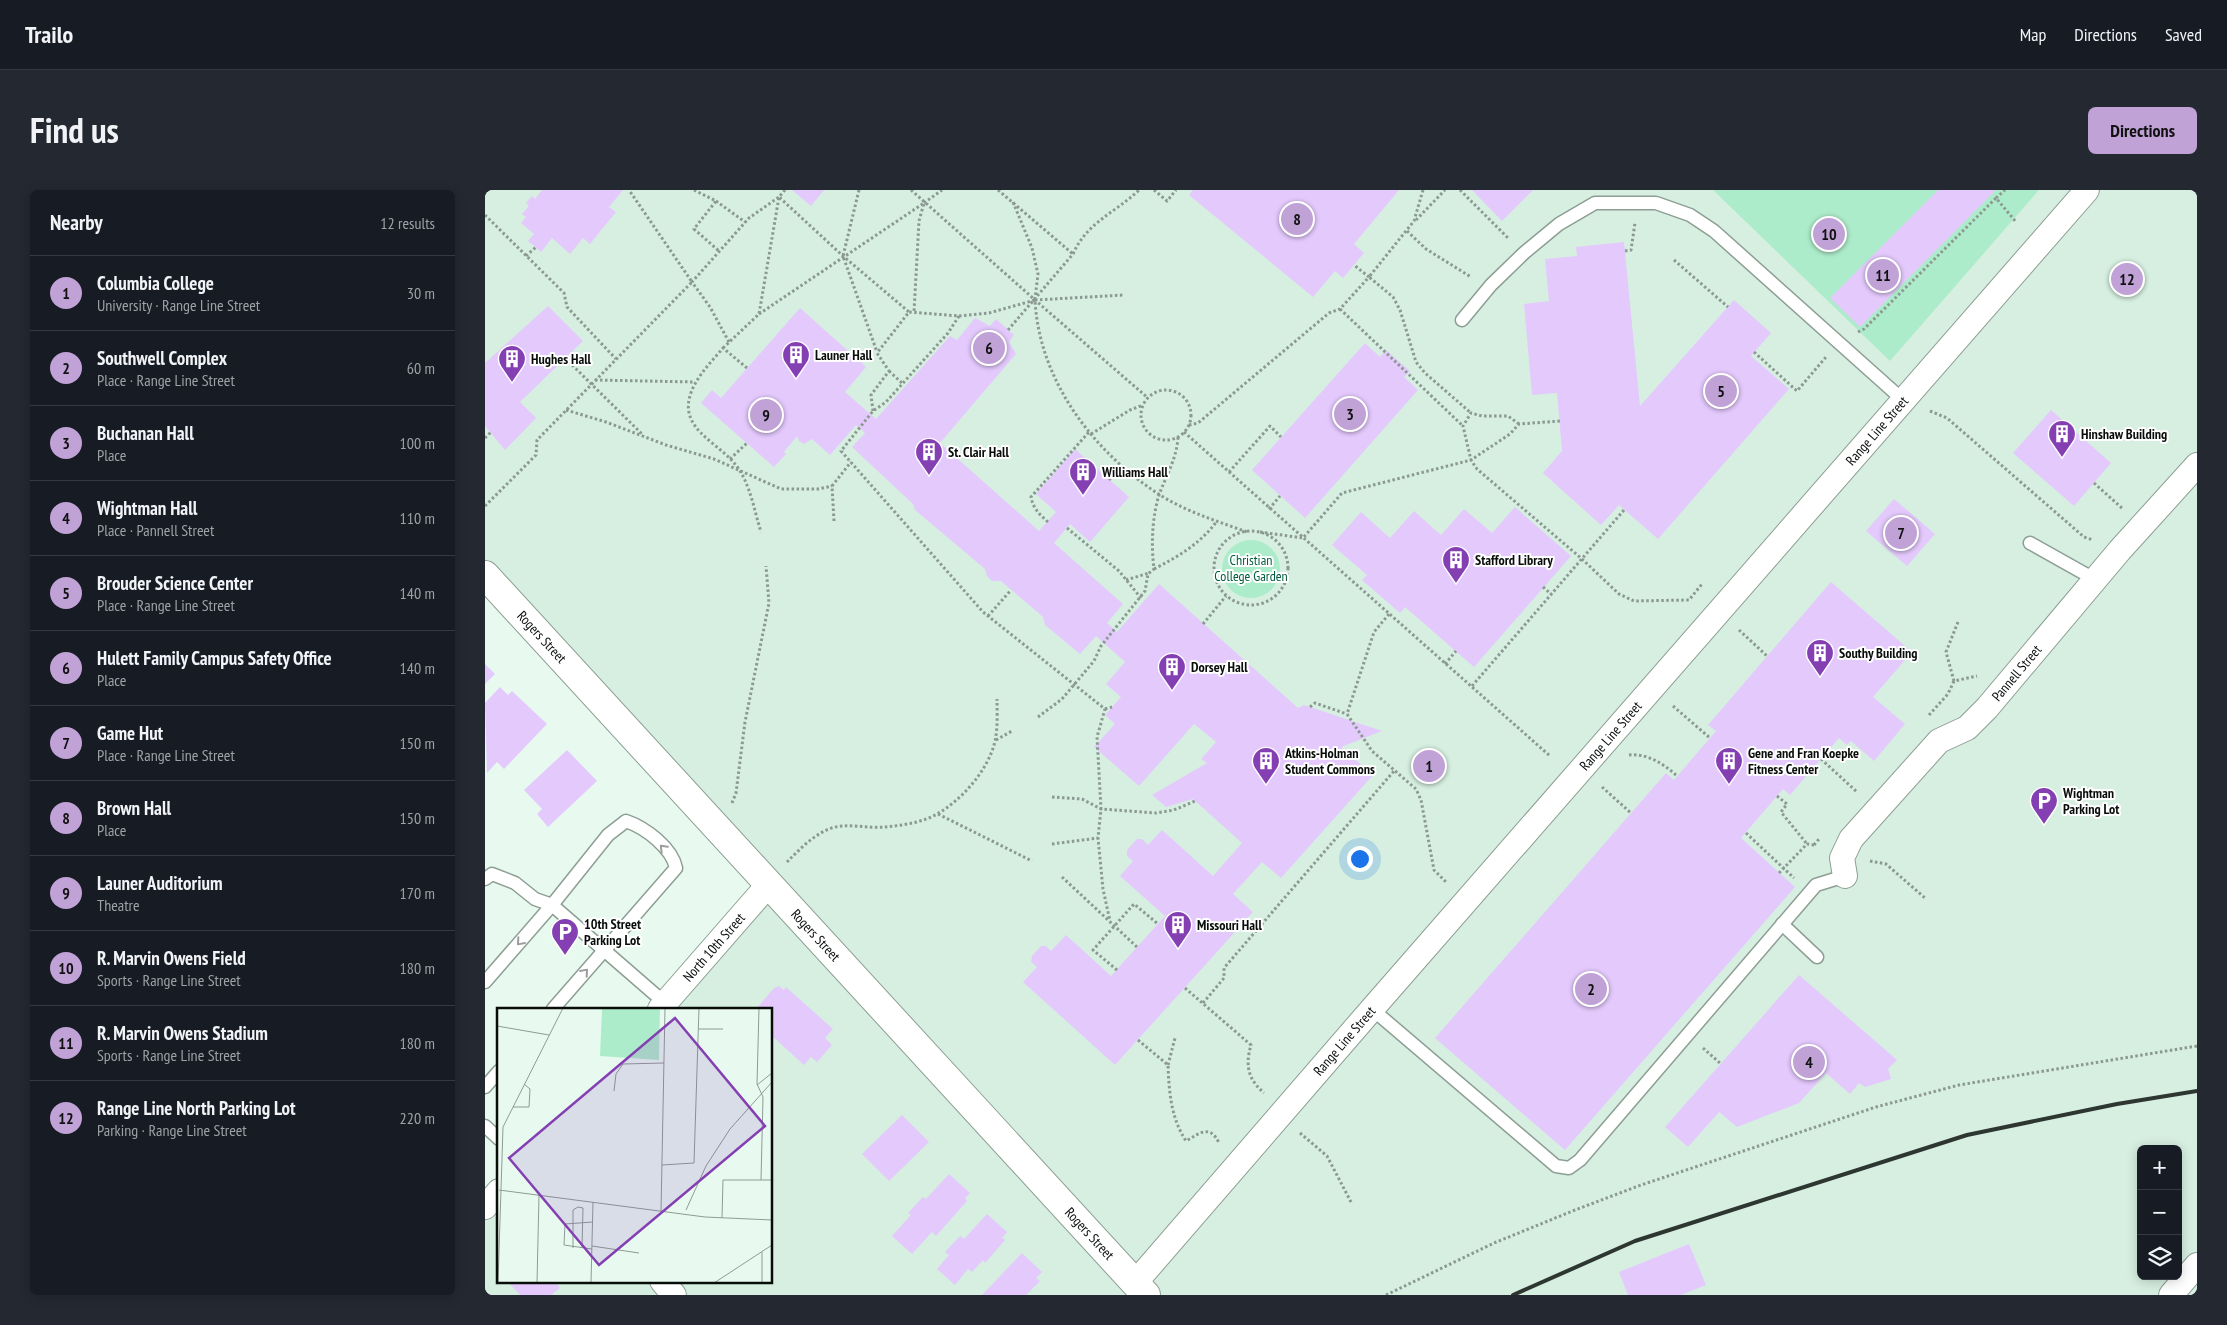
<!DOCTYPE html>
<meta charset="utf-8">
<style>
:root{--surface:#171b24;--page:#242831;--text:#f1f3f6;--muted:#9ea1a6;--line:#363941;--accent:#c0a2d7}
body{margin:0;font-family:"PT Sans Narrow",sans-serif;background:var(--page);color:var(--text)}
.controls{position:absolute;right:15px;bottom:15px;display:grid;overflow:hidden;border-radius:8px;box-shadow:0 2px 12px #0003}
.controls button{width:45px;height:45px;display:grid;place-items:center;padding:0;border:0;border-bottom:1px solid var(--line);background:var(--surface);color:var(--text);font:25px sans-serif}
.you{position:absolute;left:874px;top:668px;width:18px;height:18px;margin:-12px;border:4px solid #fff;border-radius:50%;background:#1a73e8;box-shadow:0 0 0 8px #1a73e833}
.badge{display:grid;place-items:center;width:32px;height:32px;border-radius:50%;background:var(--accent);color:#111;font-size:16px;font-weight:700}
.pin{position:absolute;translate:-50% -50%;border:2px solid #fff;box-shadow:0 1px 5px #0006}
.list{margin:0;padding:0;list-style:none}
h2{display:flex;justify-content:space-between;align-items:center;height:65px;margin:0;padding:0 20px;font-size:21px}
h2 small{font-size:16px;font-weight:400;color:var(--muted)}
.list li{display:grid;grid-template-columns:32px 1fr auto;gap:15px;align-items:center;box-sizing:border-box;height:75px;padding:0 20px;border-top:1px solid var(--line)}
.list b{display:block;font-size:19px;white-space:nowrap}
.list p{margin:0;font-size:16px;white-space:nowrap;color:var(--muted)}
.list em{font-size:16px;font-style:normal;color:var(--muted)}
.icon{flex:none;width:28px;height:28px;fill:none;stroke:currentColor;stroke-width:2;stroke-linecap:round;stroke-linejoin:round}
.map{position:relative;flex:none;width:1712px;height:1105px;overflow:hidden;border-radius:8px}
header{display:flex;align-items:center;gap:30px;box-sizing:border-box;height:70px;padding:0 25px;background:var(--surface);border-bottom:1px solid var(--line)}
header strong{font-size:24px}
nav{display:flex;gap:28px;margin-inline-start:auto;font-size:18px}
.intro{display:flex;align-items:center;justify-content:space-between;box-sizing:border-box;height:120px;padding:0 30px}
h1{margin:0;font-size:35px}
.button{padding:12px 22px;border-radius:8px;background:var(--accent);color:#111;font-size:18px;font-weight:700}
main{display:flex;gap:30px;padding:0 30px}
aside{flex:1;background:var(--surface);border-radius:8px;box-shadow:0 2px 12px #0003}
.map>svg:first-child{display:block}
.built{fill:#d6efe1;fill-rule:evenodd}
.green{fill:#adecca}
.building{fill:#e4c9fd}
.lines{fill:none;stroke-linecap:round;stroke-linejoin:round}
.service-casing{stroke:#8d9e94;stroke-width:15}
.minor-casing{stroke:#8d9e94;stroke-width:26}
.tertiary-casing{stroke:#8d9e94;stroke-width:30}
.path{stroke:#8c9992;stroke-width:3;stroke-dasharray:2.5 2.5;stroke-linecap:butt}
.service{stroke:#fff;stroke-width:12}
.minor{stroke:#fff;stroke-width:24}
.tertiary{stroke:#fff;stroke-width:28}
.rail{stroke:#2e3631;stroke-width:4}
.oneway{stroke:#9c9e9d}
.labels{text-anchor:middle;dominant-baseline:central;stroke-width:4;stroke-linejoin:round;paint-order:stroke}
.poi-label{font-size:14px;font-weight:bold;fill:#080d0a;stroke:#fff;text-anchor:start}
.street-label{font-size:14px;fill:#080d0a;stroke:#fff}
.park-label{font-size:14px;fill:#005d3b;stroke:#fff}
.inset-road{fill:none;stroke:#8e9b94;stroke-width:1}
.view{fill:#843fb2;fill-opacity:0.15;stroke:#843fb2;stroke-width:2.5}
.inset-edge{fill:none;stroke:#080d0a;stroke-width:2.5}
</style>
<header>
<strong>Trailo</strong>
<nav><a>Map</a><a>Directions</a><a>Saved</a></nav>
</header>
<div class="intro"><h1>Find us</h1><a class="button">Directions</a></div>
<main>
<aside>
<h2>Nearby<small>12 results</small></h2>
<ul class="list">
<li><span class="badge">1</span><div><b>Columbia College</b><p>University · Range Line Street</p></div><em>30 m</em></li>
<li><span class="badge">2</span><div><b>Southwell Complex</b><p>Place · Range Line Street</p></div><em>60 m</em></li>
<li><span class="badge">3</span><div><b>Buchanan Hall</b><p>Place</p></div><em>100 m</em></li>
<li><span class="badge">4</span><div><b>Wightman Hall</b><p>Place · Pannell Street</p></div><em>110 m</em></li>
<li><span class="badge">5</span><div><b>Brouder Science Center</b><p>Place · Range Line Street</p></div><em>140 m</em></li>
<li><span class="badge">6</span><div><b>Hulett Family Campus Safety Office</b><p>Place</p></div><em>140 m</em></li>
<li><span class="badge">7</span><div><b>Game Hut</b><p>Place · Range Line Street</p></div><em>150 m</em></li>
<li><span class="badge">8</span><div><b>Brown Hall</b><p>Place</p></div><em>150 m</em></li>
<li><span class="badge">9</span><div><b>Launer Auditorium</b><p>Theatre</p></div><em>170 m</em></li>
<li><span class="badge">10</span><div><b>R. Marvin Owens Field</b><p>Sports · Range Line Street</p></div><em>180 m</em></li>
<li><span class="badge">11</span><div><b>R. Marvin Owens Stadium</b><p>Sports · Range Line Street</p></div><em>180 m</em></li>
<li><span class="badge">12</span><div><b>Range Line North Parking Lot</b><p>Parking · Range Line Street</p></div><em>220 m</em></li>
</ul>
</aside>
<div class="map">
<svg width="1712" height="1105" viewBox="0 0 1712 1105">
<rect width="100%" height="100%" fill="#e8faf0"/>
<path class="built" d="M0,0H1712V1105H0V1017L14,1001V1091H286V819H174L284,694L0,385ZM1656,959H1693V1086H1656Z"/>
<g class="green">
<path d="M1228,0H1554L1405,171Z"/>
<circle cx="766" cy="379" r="29"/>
</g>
<g class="building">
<path d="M57,0H138L124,17L131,22L105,54L98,48L85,64L67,48L56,62L43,51L49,44L36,33L41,27L37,24L44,16L41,13L47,6L50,9Z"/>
<path d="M307,0H339L326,16Z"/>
<path d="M708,0H914L869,54L879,63L858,88L850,81L828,107L704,5Z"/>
<path d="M987,0H1048L1017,31Z"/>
<path d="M1453,0H1511L1375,137L1345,108Z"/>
<path d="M1139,52L1155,216L1249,110L1286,143L1266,166L1304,199L1173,349L1134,315L1116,335L1058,283L1077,261L1072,203L1047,205L1039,114L1064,111L1060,69L1092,66L1091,57Z"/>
<path d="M63,116L98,151L35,212L51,228L20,260L0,236V173Z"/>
<path d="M315,118L381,177L360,202L391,229L465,146L472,150L490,128L505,136L511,129L529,145L524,152L531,164L455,253L554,341L571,322L551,304L590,259L644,307L605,352L585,334L569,353L638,414L622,433L632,442L674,394L813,518L819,515L897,541L856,557L888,585L796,688L777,672L748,704L768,722L630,875L538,792L552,777L546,772L547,766L556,756H561L566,761L581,745L626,786L680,726L635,686L648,671L642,666V660L652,649H657L663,655L677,640L728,686L757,653L708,609L681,617L667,605L722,573L716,569L731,552L709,534L654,596L609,557L630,534L620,525L636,507L621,494L640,472L611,446L595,464L560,435L558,427L516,391H507L502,386L500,379L430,320L428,314L367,257L380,243L371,235L345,265L327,249L319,254L314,251L312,246L299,262L301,264L289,277L216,213L227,200L236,208Z"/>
<path d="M880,153L895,167L901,160L925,181L919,187L933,200L820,328L767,280Z"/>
<path d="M1566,220L1626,273L1589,316L1528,263Z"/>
<path d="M1409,309L1450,344L1422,376L1381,341Z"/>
<path d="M1030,317L1086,366L989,477L920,417L915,423L877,390L882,385L847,355L876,322L905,348L929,321L956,345L979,319L1007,343Z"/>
<path d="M1346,392L1427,462L1388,507L1420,534L1389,571L1366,551L1362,555L1354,548L1305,605L1298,599L1256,648L1310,697L1080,960L950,848L1181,583L1189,590L1231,541L1223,535Z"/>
<path d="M0,474L10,484L0,494Z"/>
<path d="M15,497L23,505L27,501L62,534L19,579L12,572L2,583L0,513Z"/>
<path d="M82,560L112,591L63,637L52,624L57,619L39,600Z"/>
<path d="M1314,785L1412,870L1403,879L1406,889L1380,897L1374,893L1365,904L1341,883L1314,913L1252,937L1234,922L1203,957L1180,937Z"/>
<path d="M294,796L299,800L301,797L348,839L340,848L347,855L332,872L326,867L319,875L286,845V819H271L289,798Z"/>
<path d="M417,925L444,952L404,991L377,964Z"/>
<path d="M464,984L485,1003L480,1008L482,1011L451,1046L447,1042L427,1064L407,1046L426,1025L423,1023L438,1007L441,1009Z"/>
<path d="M502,1024L522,1042L517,1048L520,1050L500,1073L498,1070L487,1082L483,1079L470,1095L452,1079L464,1065L460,1062L475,1046L479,1049Z"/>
<path d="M1204,1054L1221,1095L1196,1105H1143L1134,1082Z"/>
<path d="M537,1063L557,1082L551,1088L555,1091L541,1105H497Z"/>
<path d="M26,1091H69L75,1098L66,1105H35L24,1093Z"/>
</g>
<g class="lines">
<defs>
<g id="service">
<path d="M977,130L1006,95L1039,63L1074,34L1110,13H1171L1205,25L1229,41L1418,210"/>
<path d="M1545,353L1611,390"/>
<path d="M0,689L7,684L30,693L50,709L67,715L180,813"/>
<path d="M1297,734L1332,767"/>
<path d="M0,792L67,715L123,645L141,631C161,638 187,658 191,678L68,819"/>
<path d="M887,819L1071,976L1084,978L1095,970L1331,695L1360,686"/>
<path d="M0,897L14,881"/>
<path d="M0,936L14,949"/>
</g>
<g id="minor">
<path id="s1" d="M1360,686L1357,668L1366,649L1454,551L1482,538L1502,518L1635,360L1712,275"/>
<path id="s2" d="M175,819L284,694"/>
<path d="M0,1017L14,1001"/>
<path d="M177,1091L189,1105"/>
<path id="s3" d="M650,1093L887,819L1602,0"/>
<path d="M1686,1105L1712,1075"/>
</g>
<g id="tertiary">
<path id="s4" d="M0,385L661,1105"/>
</g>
</defs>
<use href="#service" class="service-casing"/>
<use href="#minor" class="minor-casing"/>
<use href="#tertiary" class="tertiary-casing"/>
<g class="path">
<path d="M209,0L231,11L209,39L234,61"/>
<path d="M300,0L294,7L358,66L424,122"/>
<path d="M374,0L358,66L392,162"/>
<path d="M426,0L558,117L663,208"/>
<path d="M513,0L588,64"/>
<path d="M669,0L682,11L691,0"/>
<path d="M938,0L929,31L884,87L908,107L915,120L931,172L940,183L986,223"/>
<path d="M975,0L1024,49"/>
<path d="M1511,8L1520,0"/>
<path d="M231,11L260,32"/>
<path d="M528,12L547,58L553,84L550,109"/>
<path d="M439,13L457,0"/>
<path d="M0,25L79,103L82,117L131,169"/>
<path d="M931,30L960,0"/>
<path d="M922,41L941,59L986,87"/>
<path d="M1140,61L1146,60L1150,33"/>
<path d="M41,66L51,57"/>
<path d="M1189,70L1243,117"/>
<path d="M550,110L639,105"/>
<path d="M855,119L978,236"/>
<path d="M274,124L439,13L434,31L429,122"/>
<path d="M474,126L463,143L401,212L388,221L356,261L498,422L620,519L612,547L616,619L613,648L618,699L625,731"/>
<path d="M523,140L588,64C602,32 630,23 654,0"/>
<path d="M1373,142L1379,139L1511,8L1531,32"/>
<path d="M244,152L225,117L207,92L264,28L294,7"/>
<path d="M238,158L274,124L294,7"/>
<path d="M1269,162L1312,201L1341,167"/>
<path d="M80,168L158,245"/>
<path d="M262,178L238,158C223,176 193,204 207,231C215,247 239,260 250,274C265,292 269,320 276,342"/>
<path d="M404,181L417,193"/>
<path d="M110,190L210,192"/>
<circle cx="681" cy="225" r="25"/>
<path d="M81,220L121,232L181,255L229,269L296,299H333L347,296"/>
<path d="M388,221L386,205L404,181L392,163L424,122L474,126L504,123L550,110C554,190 608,262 675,305C702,322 732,331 762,342"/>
<path d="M1445,221L1462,228L1599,347L1608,350"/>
<path d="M1034,234L1023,226H997L986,223L978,236L986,270L1025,244L1034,234L1075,231"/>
<path d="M704,235L713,233L844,123L855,119L884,87L869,75"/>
<path d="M699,242L1065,566"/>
<path d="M606,244L645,220L658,215"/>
<path d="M0,248L6,242"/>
<path d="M245,269L262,253"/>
<path d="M744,282L785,236L796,247"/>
<path d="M624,290L636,275"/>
<path d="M1609,293L1638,319"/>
<path d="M0,316L51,265L52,250L207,92L144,0"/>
<path d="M784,319L795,306"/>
<path d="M349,331L347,296L366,272"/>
<path d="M563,332C554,324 548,318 546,307L604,242"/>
<path d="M582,338L634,381L656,408"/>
<circle cx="766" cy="378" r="37"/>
<path d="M775,342L818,348L857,303L986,270L992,279L1097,369L1134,404L1149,411L1204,410L1217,394"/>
<path d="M669,379C694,366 715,354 732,331"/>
<path d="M641,390L664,383"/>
<path d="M1058,397L1066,404"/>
<path d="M904,424L889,442L862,524L887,561L931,599L936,610L949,680L962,693"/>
<path d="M503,426L526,400"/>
<path d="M1473,432L1461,462L1469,491L1492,486"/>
<path d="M718,434L741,406"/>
<path d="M1254,440L1282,466"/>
<path d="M960,474L971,461"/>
<path d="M987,496L1139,320"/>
<path d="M1188,516L1225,548"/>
<path d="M825,517L830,513L862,524"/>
<path d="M620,519L627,517"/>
<path d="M1444,525L1463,504L1469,491"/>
<path d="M553,527L577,509L609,471L616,456L660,401L663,384L669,379C666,355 667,328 674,305C681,286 692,268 693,247"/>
<path d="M511,550L527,541"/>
<path d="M1144,565C1162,563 1179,574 1192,586"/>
<path d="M1336,569L1372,602"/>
<path d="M1117,597L1146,623"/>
<path d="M1292,606L1302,614L1296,622L1322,654"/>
<path d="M567,607L597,609L616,619L671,623L689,620L710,611"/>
<path d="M247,613L251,603L260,532L284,413L281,376"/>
<path d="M453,624L547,671"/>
<path d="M1261,643L1309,688"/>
<path d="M567,654L613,648"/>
<path d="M1329,655L1334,649"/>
<path d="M1385,671L1401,674L1440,708"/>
<path d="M302,672C314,660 327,646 344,639C361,632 382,639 401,637C418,635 436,633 452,624C477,610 504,579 510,551C513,538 512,522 512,509"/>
<path d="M1294,683L1322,654L1329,655"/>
<path d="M577,687L652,757"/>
<path d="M632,780L608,760L649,714L673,734"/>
<path d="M700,798L766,855C760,876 763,889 779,903"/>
<path d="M718,813L739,788V778L909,581"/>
<path d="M653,850L683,875C684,902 686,928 701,951C715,943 725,934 734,953"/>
<path d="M1218,858L1236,874"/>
<path d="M683,875L690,848"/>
<path d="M815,943L842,966L867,1014"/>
<path d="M901,1105L1009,1053L1090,1020L1156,995L1391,917L1474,895L1712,856"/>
</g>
<use href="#service" class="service"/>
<use href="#minor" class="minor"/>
<use href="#tertiary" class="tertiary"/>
<path class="rail" d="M1028,1105L1150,1051L1482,945L1632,914L1712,901"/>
</g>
<defs><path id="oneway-chevron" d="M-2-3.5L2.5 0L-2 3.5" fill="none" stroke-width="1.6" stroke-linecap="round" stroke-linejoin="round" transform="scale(1.25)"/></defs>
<g class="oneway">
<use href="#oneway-chevron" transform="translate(178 658) rotate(-135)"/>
<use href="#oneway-chevron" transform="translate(35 752) rotate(131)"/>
<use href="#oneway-chevron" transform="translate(100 782) rotate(-49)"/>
</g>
<defs>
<symbol id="building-pin" viewBox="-11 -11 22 30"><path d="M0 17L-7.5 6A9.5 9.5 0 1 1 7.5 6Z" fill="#843fb2" stroke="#fff"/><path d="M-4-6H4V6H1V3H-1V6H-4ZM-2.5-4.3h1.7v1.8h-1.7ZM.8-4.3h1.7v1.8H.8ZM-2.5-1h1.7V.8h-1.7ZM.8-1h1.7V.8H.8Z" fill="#fff"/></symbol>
<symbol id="parking-pin" viewBox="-11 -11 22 30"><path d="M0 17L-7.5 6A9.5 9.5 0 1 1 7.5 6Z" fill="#843fb2" stroke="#fff"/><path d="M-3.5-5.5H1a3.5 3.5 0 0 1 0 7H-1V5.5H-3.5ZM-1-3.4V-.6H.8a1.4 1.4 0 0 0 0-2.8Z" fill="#fff"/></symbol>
</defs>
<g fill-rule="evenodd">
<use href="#building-pin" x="295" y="149" width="32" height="43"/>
<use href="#building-pin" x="11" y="153" width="32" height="43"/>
<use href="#building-pin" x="1561" y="228" width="32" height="43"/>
<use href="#building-pin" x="428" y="246" width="32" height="43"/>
<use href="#building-pin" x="582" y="266" width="32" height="43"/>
<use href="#building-pin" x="955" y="354" width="32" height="43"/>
<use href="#building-pin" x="1319" y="447" width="32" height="43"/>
<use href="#building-pin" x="671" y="461" width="32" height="43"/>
<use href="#building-pin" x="765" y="555" width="32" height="43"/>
<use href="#building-pin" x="1228" y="555" width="32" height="43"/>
<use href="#parking-pin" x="1543" y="595" width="32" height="43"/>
<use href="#building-pin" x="677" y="719" width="32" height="43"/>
<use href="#parking-pin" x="64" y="726" width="32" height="43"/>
</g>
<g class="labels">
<g class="poi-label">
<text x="330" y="165">Launer Hall</text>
<text x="46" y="169">Hughes Hall</text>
<text x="1596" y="244">Hinshaw Building</text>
<text x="463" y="262">St. Clair Hall</text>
<text x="617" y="282">Williams Hall</text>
<text x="990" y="370">Stafford Library</text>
<text x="1354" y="463">Southy Building</text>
<text x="706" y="477">Dorsey Hall</text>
<text x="800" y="563">Atkins-Holman<tspan x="800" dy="16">Student Commons</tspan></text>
<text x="1263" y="563">Gene and Fran Koepke<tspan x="1263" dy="16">Fitness Center</tspan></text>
<text x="1578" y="603">Wightman<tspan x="1578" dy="16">Parking Lot</tspan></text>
<text x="99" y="734">10th Street<tspan x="99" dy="16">Parking Lot</tspan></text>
<text x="712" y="735">Missouri Hall</text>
</g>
<g class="street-label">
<text stroke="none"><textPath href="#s3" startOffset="1130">Range Line Street</textPath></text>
<text stroke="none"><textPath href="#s4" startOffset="84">Rogers Street</textPath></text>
<text stroke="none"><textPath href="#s1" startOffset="276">Pannell Street</textPath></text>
<text stroke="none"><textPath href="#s3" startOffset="725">Range Line Street</textPath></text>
<text stroke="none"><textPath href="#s4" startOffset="489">Rogers Street</textPath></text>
<text stroke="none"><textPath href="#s2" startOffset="82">North 10th Street</textPath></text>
<text stroke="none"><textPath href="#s3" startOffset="320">Range Line Street</textPath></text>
<text stroke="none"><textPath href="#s4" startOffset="894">Rogers Street</textPath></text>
</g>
<g class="park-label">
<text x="766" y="370">Christian<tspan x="766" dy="16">College Garden</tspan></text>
</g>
</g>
<g transform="translate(12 818)">
<rect width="275" height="275" fill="#e8faf0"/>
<path d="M105,0H163L162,52L103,48Z" fill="#adecca"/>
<path class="inset-road" d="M262,0L260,76L266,89L264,172M0,18L52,27M201,21H226M260,77L275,65M117,83L119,66L126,56L167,55M16,99H32L33,81L27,76M165,157L197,155L202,0M2,182L208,209L275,212M189,202L209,158L233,121L275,74M164,203L168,0M225,210L226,172H275M95,238L142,245M76,240V202L81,199L86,200L85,240M95,241L67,237L68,216L96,214M1,275L6,119L66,0M40,275L42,187M94,275L96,194M217,275L275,237M265,275V244"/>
<path class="view" d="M178,10L268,118L102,257L12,150Z"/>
<rect width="275" height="275" class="inset-edge"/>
</g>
</svg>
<div class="controls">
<button>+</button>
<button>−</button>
<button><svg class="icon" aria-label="layers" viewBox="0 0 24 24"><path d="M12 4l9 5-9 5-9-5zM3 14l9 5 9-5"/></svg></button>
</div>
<div class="you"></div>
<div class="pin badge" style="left:944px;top:576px">1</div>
<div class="pin badge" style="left:1106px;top:799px">2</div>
<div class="pin badge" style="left:865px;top:224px">3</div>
<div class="pin badge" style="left:1324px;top:872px">4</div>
<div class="pin badge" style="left:1236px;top:201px">5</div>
<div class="pin badge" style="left:504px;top:158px">6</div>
<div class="pin badge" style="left:1416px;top:343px">7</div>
<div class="pin badge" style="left:812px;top:29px">8</div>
<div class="pin badge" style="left:281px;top:225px">9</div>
<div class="pin badge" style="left:1344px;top:44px">10</div>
<div class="pin badge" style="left:1398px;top:85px">11</div>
<div class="pin badge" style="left:1642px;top:89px">12</div>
</div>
</main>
